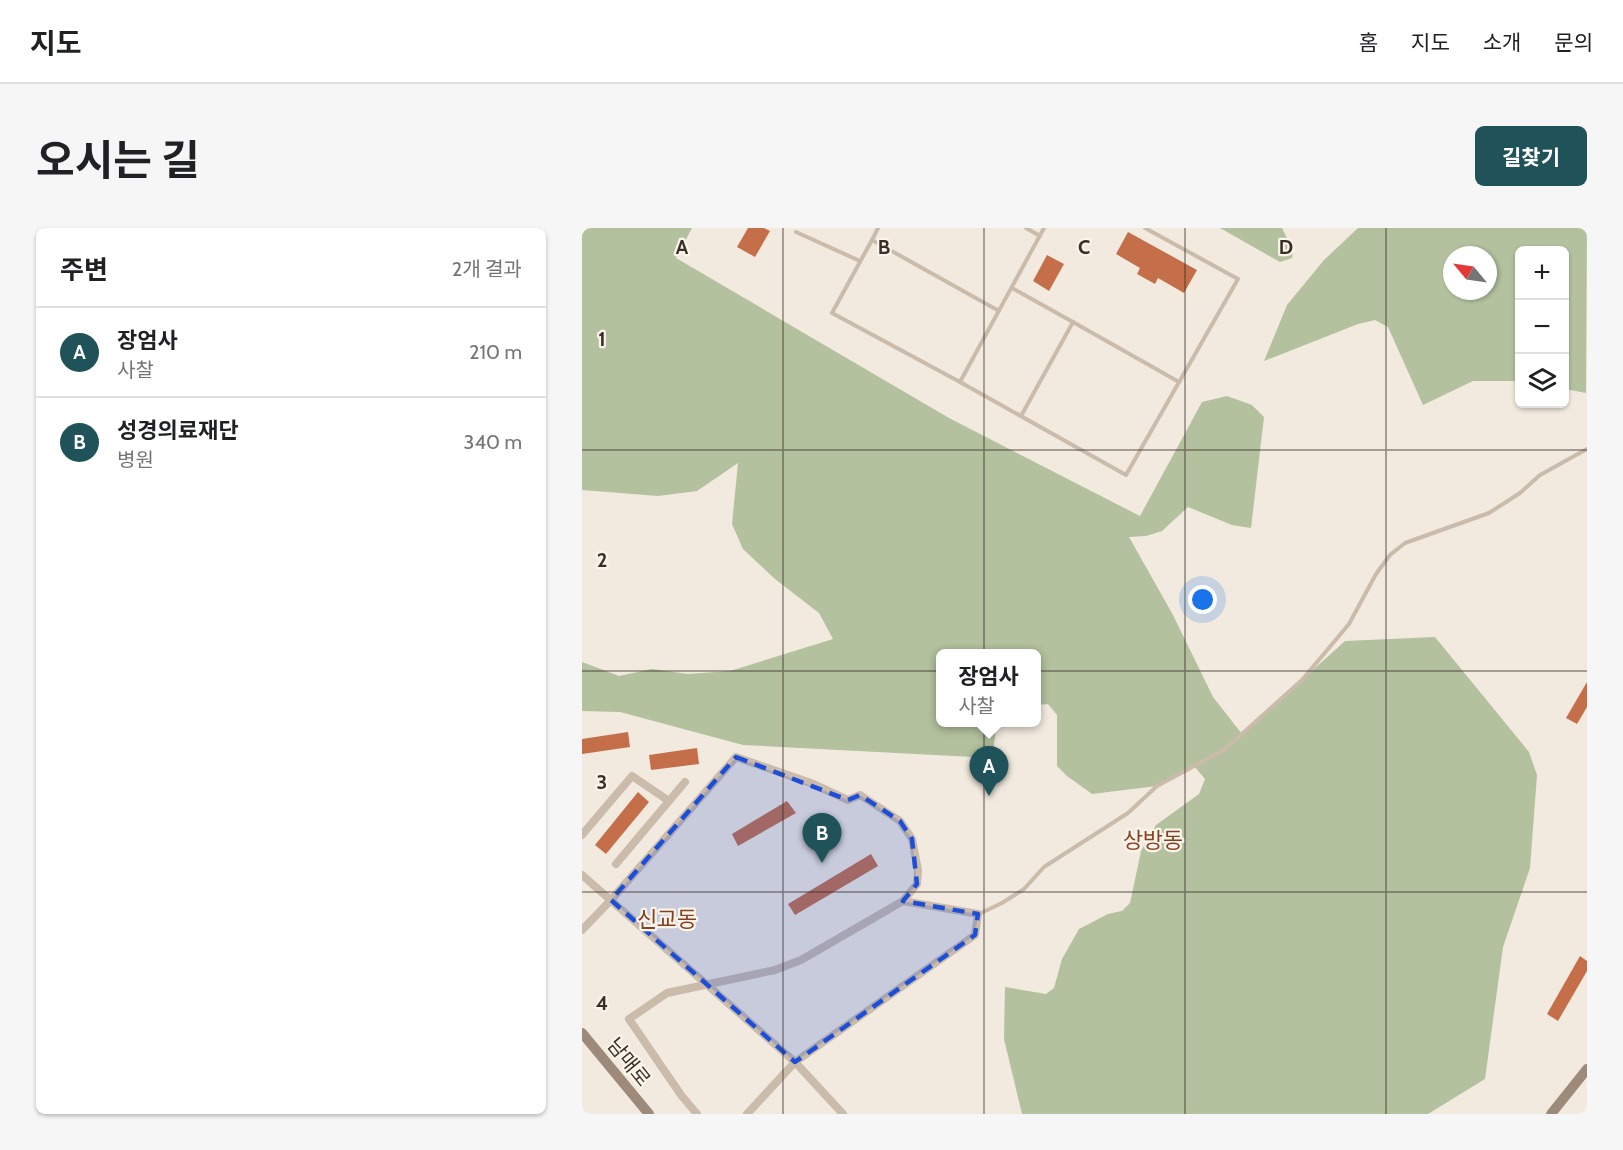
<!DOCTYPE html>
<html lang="ko">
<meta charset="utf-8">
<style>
:root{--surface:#fff;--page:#f6f6f6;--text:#202124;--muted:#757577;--line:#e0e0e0;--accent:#1f5259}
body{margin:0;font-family:Cabin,"Noto Sans KR",sans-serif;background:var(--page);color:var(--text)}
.controls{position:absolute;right:18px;top:18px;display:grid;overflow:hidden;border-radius:9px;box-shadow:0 2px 4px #0004}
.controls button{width:54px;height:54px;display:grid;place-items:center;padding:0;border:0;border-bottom:2px solid var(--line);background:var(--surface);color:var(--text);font:30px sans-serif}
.compass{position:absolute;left:861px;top:18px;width:54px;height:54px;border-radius:50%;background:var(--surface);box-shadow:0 2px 4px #0004;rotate:299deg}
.you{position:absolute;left:621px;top:372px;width:21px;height:21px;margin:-15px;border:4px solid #fff;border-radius:50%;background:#1a73e8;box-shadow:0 0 0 9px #1a73e833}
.badge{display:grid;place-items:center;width:39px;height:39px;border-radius:50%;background:var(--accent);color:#fff;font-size:20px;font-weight:700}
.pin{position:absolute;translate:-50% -50px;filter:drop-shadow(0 2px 3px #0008)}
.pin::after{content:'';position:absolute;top:32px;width:21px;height:18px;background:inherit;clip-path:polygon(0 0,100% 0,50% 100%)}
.popup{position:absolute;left:354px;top:421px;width:105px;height:78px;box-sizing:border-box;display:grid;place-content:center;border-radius:9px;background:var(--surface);filter:drop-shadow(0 2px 4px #0005);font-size:20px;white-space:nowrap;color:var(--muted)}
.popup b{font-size:22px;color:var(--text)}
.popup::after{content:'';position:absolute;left:50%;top:100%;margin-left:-12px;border:12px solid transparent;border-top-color:var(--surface)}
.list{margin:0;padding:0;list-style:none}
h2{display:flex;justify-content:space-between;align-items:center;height:78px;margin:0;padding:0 24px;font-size:26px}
h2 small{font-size:20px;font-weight:400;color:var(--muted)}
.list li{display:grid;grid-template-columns:39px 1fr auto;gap:18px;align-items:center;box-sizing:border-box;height:90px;padding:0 24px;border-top:2px solid var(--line)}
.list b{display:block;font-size:22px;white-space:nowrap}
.list p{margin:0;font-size:20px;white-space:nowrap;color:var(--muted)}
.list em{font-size:20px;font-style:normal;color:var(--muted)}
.icon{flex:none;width:33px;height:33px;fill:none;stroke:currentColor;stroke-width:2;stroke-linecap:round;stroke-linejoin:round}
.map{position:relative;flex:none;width:1005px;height:886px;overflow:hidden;border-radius:9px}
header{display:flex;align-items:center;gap:36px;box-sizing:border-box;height:84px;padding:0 30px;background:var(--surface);border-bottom:2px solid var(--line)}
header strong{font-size:28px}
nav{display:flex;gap:33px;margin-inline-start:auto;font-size:21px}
.intro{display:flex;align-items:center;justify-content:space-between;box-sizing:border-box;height:144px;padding:0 36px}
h1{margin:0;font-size:42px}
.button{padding:15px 27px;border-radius:9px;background:var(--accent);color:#fff;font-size:21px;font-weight:700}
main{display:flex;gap:36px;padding:0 36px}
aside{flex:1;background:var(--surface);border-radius:9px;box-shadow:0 2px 4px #0004}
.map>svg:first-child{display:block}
.green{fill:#b3c19e;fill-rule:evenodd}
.building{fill:#c46f4a}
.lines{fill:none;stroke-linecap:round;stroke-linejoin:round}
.lane{stroke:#cabbaa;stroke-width:4}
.street{stroke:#cabbaa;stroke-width:8}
.secondary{stroke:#9e8a7b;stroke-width:10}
.marked{fill:#1d4ed8;fill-opacity:0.2;stroke:#1d4ed8;stroke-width:4.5;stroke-dasharray:12 8;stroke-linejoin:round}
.grid{fill:none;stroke:#382f29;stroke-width:1.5;stroke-opacity:0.55}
.labels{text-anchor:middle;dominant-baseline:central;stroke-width:4.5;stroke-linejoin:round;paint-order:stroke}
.street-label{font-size:20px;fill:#382f29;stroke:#faf4ea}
.quarter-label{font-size:22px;fill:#864124;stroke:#faf4ea}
.grid-label{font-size:20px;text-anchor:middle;font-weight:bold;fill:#382f29;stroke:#faf4ea;stroke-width:4.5;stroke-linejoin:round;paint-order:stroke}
</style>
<header>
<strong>지도</strong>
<nav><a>홈</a><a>지도</a><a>소개</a><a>문의</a></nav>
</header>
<div class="intro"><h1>오시는 길</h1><a class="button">길찾기</a></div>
<main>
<aside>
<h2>주변<small>2개 결과</small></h2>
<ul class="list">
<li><span class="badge">A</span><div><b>장엄사</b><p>사찰</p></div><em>210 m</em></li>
<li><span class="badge">B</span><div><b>성경의료재단</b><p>병원</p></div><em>340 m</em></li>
</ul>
</aside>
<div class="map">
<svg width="1005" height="886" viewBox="0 0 1005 886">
<rect width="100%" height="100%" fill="#f2eade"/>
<g class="green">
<path d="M0,0H110L94,30L367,190L558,288L620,174L645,168L670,177L682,189L669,300L650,297L606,279L580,303L564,308L547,309L591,387L631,469L660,506L763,413L853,409L947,524L955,547L948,640L921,719L903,851L846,886H440L422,811L423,759L464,766L472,760L480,731L497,701L526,686L540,683L548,675L559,623L574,597L617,566L623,551L612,538L575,558L510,566L485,548L475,538V487L466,476L455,477V426H359V494L415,495L410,530L161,517L38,484L0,483V434L37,448L70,441L106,446L148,443L251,411L237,385L193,351L161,321L150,296L156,235L115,263L76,268L0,262Z"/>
<path d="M638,0H700L711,22L710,30L698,34Z"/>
<path d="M776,0H1005L1004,165L983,161L982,22H938L937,153H891L841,177L806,99L793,92L776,96L682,133L705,77L742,32ZM870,27H906V63H870Z"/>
</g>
<g class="building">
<path d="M166,0H182L188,3L173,29L155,19Z"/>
<path d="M546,4L615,42L602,65L576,50L573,56L555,46L558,40L534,26Z"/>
<path d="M465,27L482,36L467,63L451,53Z"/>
<path d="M1005,454V479L995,496L984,490Z"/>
<path d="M46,504L48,519L0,526V511Z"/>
<path d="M115,520L117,536L69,542L67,527Z"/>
<path d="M56,564L67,574L24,626L13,617Z"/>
<path d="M205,573L214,585L156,618L150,606Z"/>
<path d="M289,626L296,638L213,687L206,676Z"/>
<path d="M998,728L1005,733V743L976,793L965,786Z"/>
</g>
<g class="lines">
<g class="lane">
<path d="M444,0L458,8"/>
<path d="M214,4L278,33"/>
<path d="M290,12L296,0"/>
<path d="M430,60L491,94L439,188"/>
<path d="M417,83L290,12L250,85L378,154L462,0"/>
<path d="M491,94L597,154"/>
<path d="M378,154L544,247L656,51L563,0"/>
<path d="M397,686L420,675L442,661L462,639L546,585L575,558L642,522L720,452L767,396L794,346L808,327L823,315L907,285L938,265L958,247L1005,221"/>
</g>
<g class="street">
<path d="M0,607L50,548L87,573"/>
<path d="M34,636L103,554"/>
<path d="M0,647L213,834L261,886"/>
<path d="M0,702L29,672L154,529L229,555L266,572L278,567L318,593L330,611L336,642L335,656L321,673L219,732L193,742L85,765L47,791L99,867L115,886"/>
<path d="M165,886L213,834L393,707L396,686L321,673"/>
</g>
<g class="secondary">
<path d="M0,805L67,886"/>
<path d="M969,886L1005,841"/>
</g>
</g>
<path class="marked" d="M154,529L266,572L278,567L318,593L330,611L335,656L321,673L396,686L393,707L213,834L29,672Z"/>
<path class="grid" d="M201,0V886M402,0V886M603,0V886M804,0V886M0,222H1005M0,443H1005M0,664H1005"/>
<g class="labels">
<g class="street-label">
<text transform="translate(47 834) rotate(51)">남매로</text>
</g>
<g class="quarter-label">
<text x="571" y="612">상방동</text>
<text x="85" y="691">신교동</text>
</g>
</g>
<g class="grid-label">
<text x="100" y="26">A</text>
<text x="302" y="26">B</text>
<text x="502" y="26">C</text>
<text x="704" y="26">D</text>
<text x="20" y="118">1</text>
<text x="20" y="339">2</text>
<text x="20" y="561">3</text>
<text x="20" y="782">4</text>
</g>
</svg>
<div class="controls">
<button>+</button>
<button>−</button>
<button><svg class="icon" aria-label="layers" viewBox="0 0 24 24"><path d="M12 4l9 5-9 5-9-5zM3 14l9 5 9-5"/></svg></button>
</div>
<svg class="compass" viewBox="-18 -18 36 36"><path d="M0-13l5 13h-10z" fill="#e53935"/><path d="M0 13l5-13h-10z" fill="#757577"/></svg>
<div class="you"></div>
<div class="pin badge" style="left:407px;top:568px">A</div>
<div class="popup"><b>장엄사</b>사찰</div>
<div class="pin badge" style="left:240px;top:635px">B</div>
</div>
</main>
